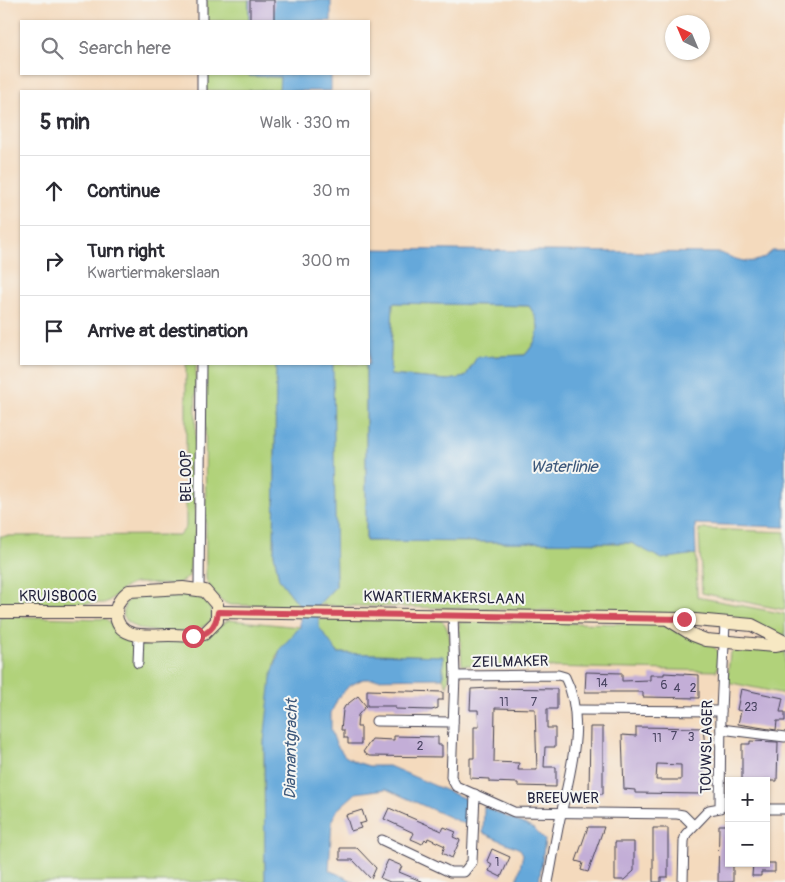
<!DOCTYPE html>
<meta charset="utf-8">
<style>
:root{--surface:#fff;--page:#f2f2f3;--text:#2b2b33;--muted:#7c7c81;--line:#e1e1e2}
body{margin:0;font-family:Pangolin,sans-serif;background:var(--page);color:var(--text)}
.controls{position:absolute;right:15px;bottom:15px;display:grid;overflow:hidden;border-radius:0px;box-shadow:0 1px 4px #0004}
.controls button{width:45px;height:45px;display:grid;place-items:center;padding:0;border:0;border-bottom:1px solid var(--line);background:var(--surface);color:var(--text);font:25px sans-serif}
.compass{position:absolute;left:665px;top:15px;width:45px;height:45px;border-radius:50%;background:var(--surface);box-shadow:0 1px 4px #0004;rotate:316deg}
.stop{position:absolute;width:15px;height:15px;margin:-11px;border:4px solid #d1495b;border-radius:50%;background:#fff}
.stop.end{background:#d1495b;border-color:#fff;box-shadow:0 1px 5px #0008}
.list{margin:0;padding:0;list-style:none}
h2{display:flex;justify-content:space-between;align-items:center;height:65px;margin:0;padding:0 20px;font-size:21px}
h2 small{font-size:16px;font-weight:400;color:var(--muted)}
.list li{display:grid;grid-template-columns:32px 1fr auto;gap:15px;align-items:center;box-sizing:border-box;height:70px;padding:0 20px;border-top:1px solid var(--line)}
.list b{display:block;font-size:19px;white-space:nowrap}
.list p{margin:0;font-size:16px;white-space:nowrap;color:var(--muted)}
.list em{font-size:16px;font-style:normal;color:var(--muted)}
.icon{flex:none;width:28px;height:28px;fill:none;stroke:currentColor;stroke-width:2;stroke-linecap:round;stroke-linejoin:round}
.map{position:relative;flex:none;width:785px;height:882px;overflow:hidden}
.search{position:absolute;background:var(--surface);box-shadow:0 1px 4px #0004;left:20px;top:20px;width:350px;height:55px;display:flex;align-items:center;gap:12px;box-sizing:border-box;padding:0 18px;border-radius:0px;color:var(--muted);font-size:19px}
.panel{position:absolute;background:var(--surface);box-shadow:0 1px 4px #0004;left:20px;top:90px;width:350px;height:275px;border-radius:0px}
.map>svg:first-child{display:block}
.green{fill:#b1d27a;stroke:#6a7a5a}
.water{fill:#65a8da;stroke:#44658a;fill-rule:evenodd}
.building{fill:#c3aed7;fill-rule:evenodd}
.lines{fill:none;stroke-linecap:round;stroke-linejoin:round}
.minor-casing{stroke:#423e4e;stroke-width:11}
.secondary-casing{stroke:#423e4e;stroke-width:14}
.minor{stroke:#fff;stroke-width:9}
.secondary{stroke:#f7e8c3;stroke-width:12}
.route{stroke:#d1495b;stroke-width:6}
.labels{text-anchor:middle;dominant-baseline:central;stroke-width:4;stroke-linejoin:round;paint-order:stroke}
.number-label{font-size:12px;fill:#4a4562}
.street-label{font-size:15px;fill:#22223b;stroke:#f6f6f2}
.water-label{font-size:16px;font-style:italic;fill:#3d587b;stroke:#f6f6f2}
</style>
<div class="map">
<svg width="785" height="882" viewBox="0 0 785 882">
<rect width="100%" height="100%" fill="#f6f6f2"/>
<filter id="ink" filterUnits="userSpaceOnUse"><feTurbulence type="fractalNoise" baseFrequency=".02" numOctaves="2"/><feDisplacementMap in="SourceGraphic" scale="10" xChannelSelector="R" yChannelSelector="G"/><feConvolveMatrix kernelMatrix="1 2 1 2 8 2 1 2 1" color-interpolation-filters="sRGB"/></filter>
<filter id="wash" filterUnits="userSpaceOnUse"><feTurbulence type="fractalNoise" baseFrequency=".0096" numOctaves="4" result="noise"/><feDisplacementMap in="SourceGraphic" scale="20" xChannelSelector="R" yChannelSelector="G"/><feGaussianBlur stdDeviation="1.12" result="paint"/><feColorMatrix in="noise" values="0 0 0 0 0 0 0 0 0 0 0 0 0 0 0 0 0 1.4 0 .05"/><feComposite in="paint" operator="in"/></filter>
<g filter="url(#wash)">
<rect width="100%" height="100%" fill="#f4dabd"/>
<g class="green">
<rect x="206" y="0" width="43" height="21"/>
<path d="M206,74H249V76L280,77V90L206,91Z"/>
<path d="M393,303L529,306C543,326 540,337 525,355L477,357L465,377L448,380L390,375Z"/>
<path d="M186,364H196L195,529L189,576C176,590 153,582 136,583C122,585 116,599 104,603L0,605V536L180,535L186,527Z"/>
<path d="M205,364H276L274,554L279,579L300,606L230,605L221,601L209,586L206,579Z"/>
<path d="M332,364H366V541L631,543L662,558L696,554L697,597L785,614V638L659,613L318,605L336,586Z"/>
<path d="M699,529L785,532V610L702,593Z"/>
<path d="M192,593C205,599 224,617 202,627C184,634 132,637 123,615L125,603L133,597Z"/>
<path d="M0,616L106,619L127,637L130,644H149L220,625L229,620L300,627L276,656L264,742L265,882H0Z"/>
<path d="M318,619L441,620C455,630 451,671 447,686L443,678V656L338,653L318,627Z"/>
<path d="M459,622L654,624C676,628 704,635 719,652L717,671L462,665Z"/>
<path d="M740,646L785,650V694L727,682L730,654Z"/>
</g>
<g class="water">
<rect x="249" y="0" width="82" height="21"/>
<path d="M249,74H331V91H250L279,90L280,77L249,76Z"/>
<path d="M369,249L721,253C741,262 756,267 772,251H785V527L695,524L696,554L662,559L631,543L366,541V364H369ZM393,303L529,306C543,325 540,338 525,355L477,357L465,377L448,380L390,375Z"/>
<path d="M276,364H333L336,586L318,605L319,627L338,653L443,656V678L363,679L349,686L338,698L331,713V730L336,744L345,756L356,762L369,766H389L468,800L467,825L386,789L356,793L337,810L332,820L329,870L355,882H265L264,742L271,678L280,649L300,627V606L279,579L274,554Z"/>
<path d="M484,807L533,828L545,840L539,882H517L523,854L520,849L483,833Z"/>
</g>
<g id="blocks">
<g class="building">
<rect x="250" y="0" width="24" height="21"/>
<path d="M586,672L622,673V681L650,680V675H664V673L699,675V698L643,697V692H585Z"/>
<path d="M490,688L557,689V709H547V728H555V747H545L544,767H556V787L518,786V783L489,782V779L470,778V758H474V727H479L478,710H470L471,689ZM495,708L535,709L537,770H518L519,763L494,762Z"/>
<path d="M741,689L783,698L780,712H785V721H777L776,730L738,724L741,711L737,710Z"/>
<path d="M367,690L443,692V700H438V708L432,710L395,709V706H367Z"/>
<path d="M358,696L366,706L358,715L357,727H361V744H348V738H344V730H341L343,710L345,706Z"/>
<path d="M590,727H603V794H589Z"/>
<path d="M636,727L703,728L707,765H703L702,794L635,793V790L624,789L622,735L636,736ZM657,764L681,765V780H656Z"/>
<path d="M394,736L438,737V745H442V757L369,756L363,752L372,739L394,740Z"/>
<path d="M750,741L778,742L777,781H742V744H750Z"/>
<path d="M389,808L442,831L444,827L456,832L453,837L460,840L452,858L442,853L445,846L428,838L427,841L425,839L422,844L418,842L411,839L414,833L384,819Z"/>
<path d="M362,810L366,822L359,824L361,828L351,831L346,815Z"/>
<path d="M719,825H729V863H733V882H718Z"/>
<path d="M588,827H604L588,872L581,870L583,863L576,861Z"/>
<path d="M653,828H668V877H661V882H653Z"/>
<path d="M615,842H634V871L624,880H615Z"/>
<path d="M340,848H357L376,868L371,879L353,860H340Z"/>
<path d="M492,849L510,857L501,877L489,871L492,864L487,861Z"/>
<path d="M388,860L402,866L399,872L423,882H390L380,878Z"/>
<path d="M753,863H775V872H761V876H752Z"/>
</g>
</g>
</g>
<g filter="url(#ink)">
<use href="#blocks" fill-opacity="0" stroke="#423e4e" stroke-width="1"/>
<g class="lines">
<defs>
<g id="minor">
<path d="M202,21V0"/>
<path d="M202,74V91"/>
<path d="M199,589L201,364"/>
<path d="M453,615L455,676L451,777L456,786L514,812L677,814L683,815L693,825"/>
<path d="M138,663L139,635"/>
<path d="M455,676L558,675L565,677C586,718 571,768 562,810C556,834 553,858 548,882"/>
<path d="M575,710L721,711"/>
<path d="M376,721L453,722"/>
<path d="M721,729L785,737"/>
<path d="M766,809H785"/>
<path d="M382,840L450,872H464L472,862L475,794"/>
<path d="M683,882L684,841L686,834L709,810L720,808L721,711L725,622"/>
</g>
<g id="secondary">
<path d="M183,588L205,591L217,605V621L204,634C193,637 181,635 169,635C151,635 116,641 116,613C116,603 121,597 129,591Z"/>
<path d="M0,612H116"/>
<path d="M218,612L684,619L752,625L785,642"/>
<path d="M669,620L693,635L706,640L774,646L785,644"/>
</g>
</defs>
<use href="#minor" class="minor-casing"/>
<use href="#secondary" class="secondary-casing"/>
<use href="#minor" class="minor"/>
<use href="#secondary" class="secondary"/>
</g>
</g>
<g class="lines" filter="url(#ink)">
<path class="route" d="M193,636C208,636 216,626 218,612L684,619"/>
</g>
<g class="labels">
<g class="number-label">
<text x="602" y="683">14</text>
<text x="664" y="685">6</text>
<text x="677" y="688">4</text>
<text x="693" y="688">2</text>
<text x="504" y="702">11</text>
<text x="534" y="702">7</text>
<text x="751" y="707">23</text>
<text x="674" y="736">7</text>
<text x="691" y="737">3</text>
<text x="657" y="738">11</text>
<text x="420" y="746">2</text>
<text x="497" y="862">1</text>
</g>
<g class="street-label">
<text transform="translate(186 476) rotate(-90)">BELOOP</text>
<text x="58" y="596">KRUISBOOG</text>
<text transform="translate(444 598) rotate(1)">KWARTIERMAKERSLAAN</text>
<text transform="translate(510 662) rotate(-1)">ZEILMAKER</text>
<text transform="translate(707 747) rotate(-89)">TOUWSLAGER</text>
<text x="563" y="798">BREEUWER</text>
</g>
<g class="water-label">
<text x="564" y="467">Waterlinie</text>
<text transform="translate(291 749) rotate(-89)">Diamantgracht</text>
</g>
</g>
</svg>
<div class="controls">
<button>+</button>
<button>−</button>
</div>
<svg class="compass" viewBox="-18 -18 36 36"><path d="M0-13l5 13h-10z" fill="#e53935"/><path d="M0 13l5-13h-10z" fill="#7c7c81"/></svg>
<div class="stop" style="left:193px;top:636px"></div>
<div class="stop end" style="left:684px;top:619px"></div>
<div class="search"><svg class="icon" aria-label="search" viewBox="0 0 24 24"><circle cx="10" cy="10" r="6"/><path d="M15 15l6 6"/></svg>Search here</div>
<section class="panel">
<h2>5 min<small>Walk · 330 m</small></h2>
<ul class="list">
<li><svg class="icon" aria-label="ahead" viewBox="0 0 24 24"><path d="M12 20V5M6 11l6-6 6 6"/></svg><div><b>Continue</b></div><em>30 m</em></li>
<li><svg class="icon" aria-label="right" viewBox="0 0 24 24"><path d="M7 20v-9h11M14 6l5 5-5 5"/></svg><div><b>Turn right</b><p>Kwartiermakerslaan</p></div><em>300 m</em></li>
<li><svg class="icon" aria-label="arrive" viewBox="0 0 24 24"><path d="M6 21V4h12l-3 4 3 4H6"/></svg><div><b>Arrive at destination</b></div></li>
</ul>
</section>
</div>
